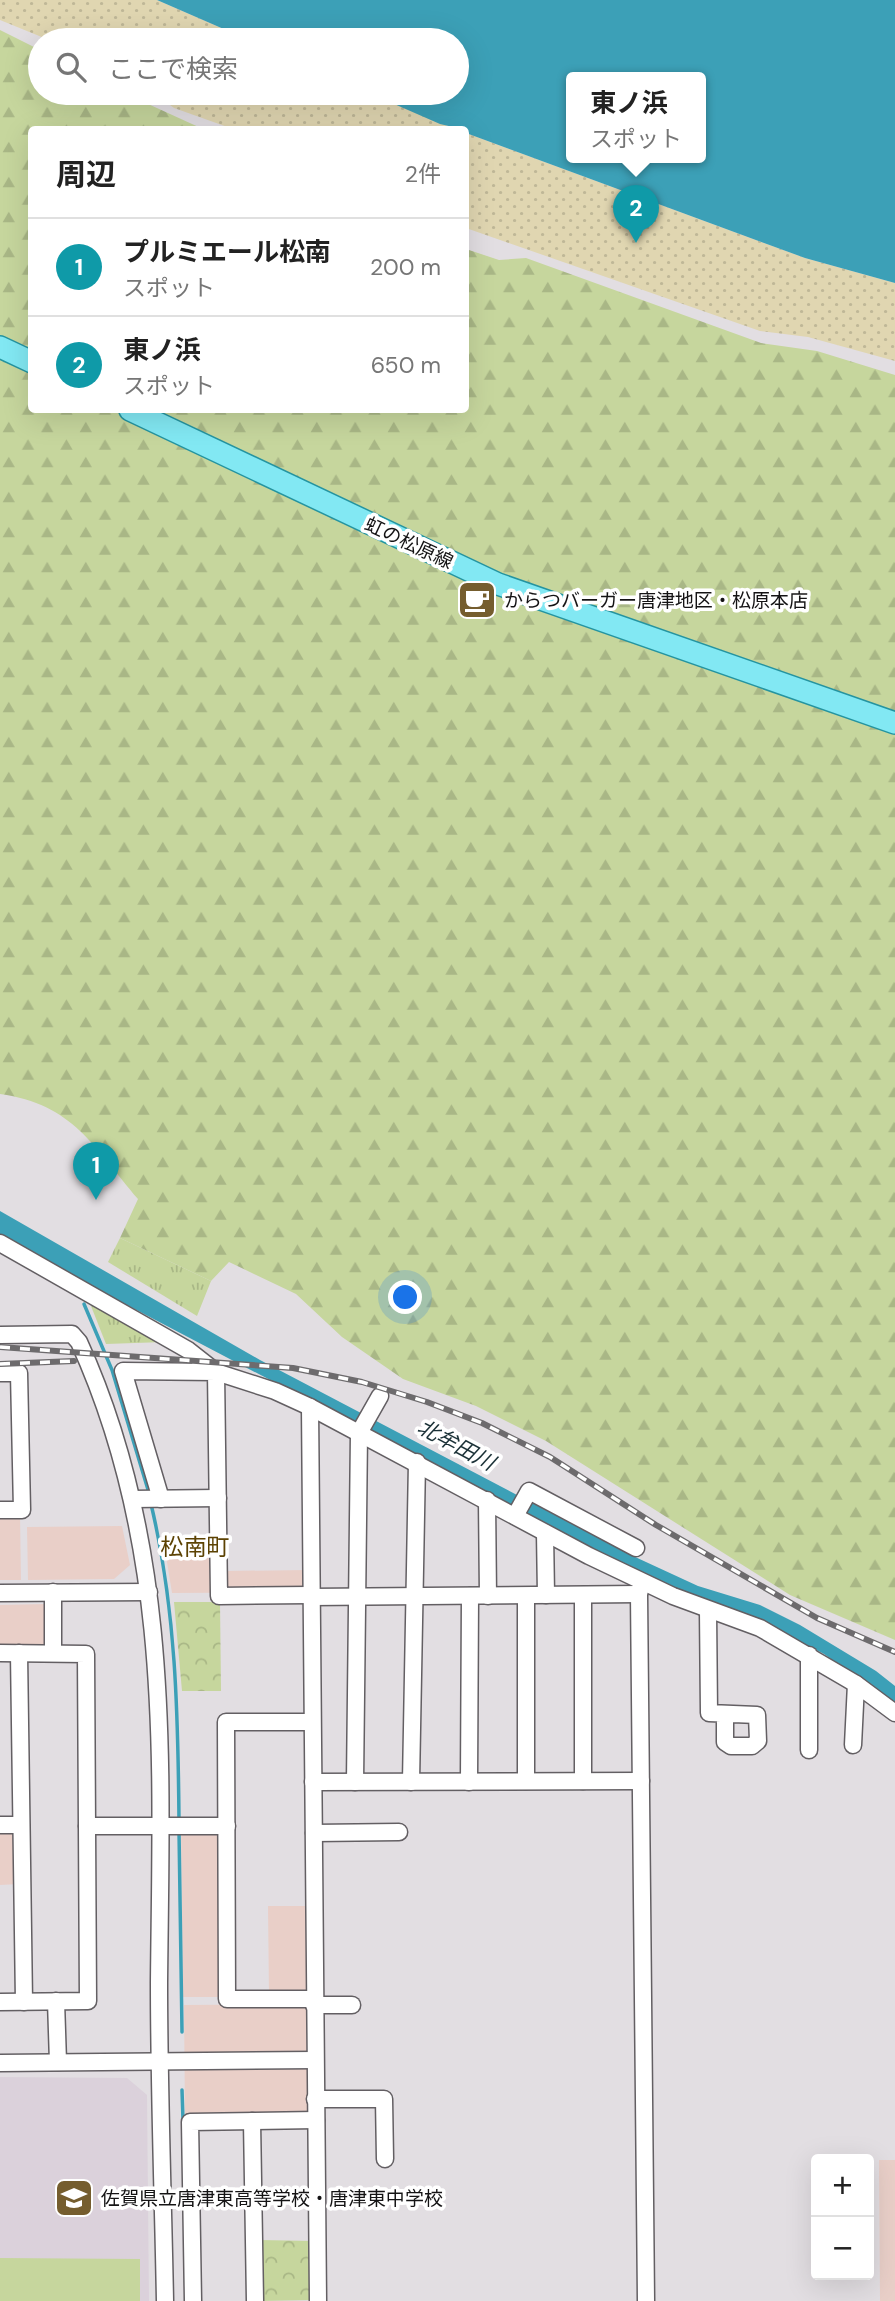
<!DOCTYPE html>
<html lang="ja">
<meta charset="utf-8">
<style>
:root{--surface:#fff;--page:#f2f2f2;--text:#222;--muted:#767676;--line:#e0e0e0;--accent:#755d2e}
body{margin:0;font-family:"DM Sans","Noto Sans JP",sans-serif;background:var(--page);color:var(--text)}
.controls{position:absolute;right:21px;bottom:21px;display:grid;overflow:hidden;border-radius:7px;box-shadow:0 7px 28px #0002}
.controls button{width:63px;height:63px;display:grid;place-items:center;padding:0;border:0;border-bottom:2px solid var(--line);background:var(--surface);color:var(--text);font:35px sans-serif}
.you{position:absolute;left:406px;top:1298px;width:24px;height:24px;margin:-18px;border:5px solid #fff;border-radius:50%;background:#1a73e8;box-shadow:0 0 0 10px #1a73e833}
.badge{display:grid;place-items:center;width:46px;height:46px;border-radius:50%;background:var(--accent);color:#fff;font-size:23px;font-weight:700}
.pin{position:absolute;translate:-50% -58px;filter:drop-shadow(0 2px 4px #0008)}
.pin::after{content:'';position:absolute;top:37px;width:24px;height:21px;background:inherit;clip-path:polygon(0 0,100% 0,50% 100%)}
.popup{position:absolute;left:566px;top:72px;width:140px;height:91px;box-sizing:border-box;display:grid;place-content:center;border-radius:7px;background:var(--surface);filter:drop-shadow(0 2px 5px #0005);font-size:23px;white-space:nowrap;color:var(--muted)}
.popup b{font-size:26px;color:var(--text)}
.popup::after{content:'';position:absolute;left:50%;top:100%;margin-left:-14px;border:14px solid transparent;border-top-color:var(--surface)}
.list{margin:0;padding:0;list-style:none}
h2{display:flex;justify-content:space-between;align-items:center;height:91px;margin:0;padding:0 28px;font-size:30px}
h2 small{font-size:23px;font-weight:400;color:var(--muted)}
.list li{display:grid;grid-template-columns:46px 1fr auto;gap:21px;align-items:center;box-sizing:border-box;height:98px;padding:0 28px;border-top:2px solid var(--line)}
.list b{display:block;font-size:26px;white-space:nowrap}
.list p{margin:0;font-size:23px;white-space:nowrap;color:var(--muted)}
.list em{font-size:23px;font-style:normal;color:var(--muted)}
.icon{flex:none;width:38px;height:38px;fill:none;stroke:currentColor;stroke-width:2;stroke-linecap:round;stroke-linejoin:round}
.map{position:relative;flex:none;width:895px;height:2301px;overflow:hidden}
.search{position:absolute;background:var(--surface);box-shadow:0 7px 28px #0002;left:28px;top:28px;width:441px;height:77px;display:flex;align-items:center;gap:18px;box-sizing:border-box;padding:0 24px;border-radius:38px;color:var(--muted);font-size:26px}
.panel{position:absolute;background:var(--surface);box-shadow:0 7px 28px #0002;left:28px;top:126px;width:441px;height:287px;border-radius:7px}
.map>svg:first-child{display:block}
.commercial{fill:#e9cfc8}
.built{fill:#dbd1db}
.grass{fill:url(#grass-tufts)}
.forest{fill:url(#forest-firs)}
.sand{fill:url(#sand-dots)}
.park{fill:url(#park-crowns)}
.pitch{fill:#c6d69d}
.water{fill:#3ca0b7;fill-rule:evenodd}
.lines{fill:none;stroke-linecap:round;stroke-linejoin:round}
.stream{stroke:#3ca0b7;stroke-width:3.5}
.minor-casing{stroke:#635f63;stroke-width:19}
.major-casing{stroke:#2594a0;stroke-width:24}
.minor{stroke:#fff;stroke-width:16}
.major{stroke:#82e8f3;stroke-width:21}
.rail-casing{stroke:#6d6b6d;stroke-width:6}
.rail{stroke:#fff;stroke-width:3.5;stroke-dasharray:10;stroke-linecap:butt}
.labels{text-anchor:middle;dominant-baseline:central;stroke-width:7;stroke-linejoin:round;paint-order:stroke}
.street-label{font-size:19px;fill:#141314;stroke:#fff}
.poi-label{font-size:19px;fill:#141314;stroke:#fff;text-anchor:start}
.water-label{font-size:21px;font-style:italic;fill:#1b3137;stroke:#fff}
.quarter-label{font-size:23px;fill:#5c4203;stroke:#fff}
</style>
<div class="map">
<svg width="895" height="2301" viewBox="0 0 895 2301">
<defs>
<pattern id="grass-tufts" width="24" height="20" patternUnits="userSpaceOnUse" patternTransform="scale(1.75)"><rect width="24" height="20" fill="#c6d69d"/><path d="M3 7l-1-3M5 7V3M7 7l1-3M15 17l-1-3M17 17v-4M19 17l1-3" fill="none" stroke="#a9b786"/></pattern>
<pattern id="forest-firs" width="22" height="20" patternUnits="userSpaceOnUse" patternTransform="scale(1.75)"><rect width="22" height="20" fill="#c6d69d"/><path d="M5 1l3.5 6h-7zM16 11l3.5 6h-7z" fill="#a9b786"/></pattern>
<pattern id="sand-dots" width="8" height="8" patternUnits="userSpaceOnUse" patternTransform="scale(1.75)"><rect width="8" height="8" fill="#e0d6b1"/><path d="M2 2h.1M6 6h.1" fill="none" stroke="#bfb797" stroke-width="1.8" stroke-linecap="round"/></pattern>
<pattern id="park-crowns" width="20" height="18" patternUnits="userSpaceOnUse" patternTransform="scale(1.75)"><rect width="20" height="18" fill="#c6d69d"/><path d="M2 6a3 3 0 1 1 6 0M12 15a3 3 0 1 1 6 0" fill="none" stroke="#a9b786"/></pattern>
</defs>
<rect width="100%" height="100%" fill="#e2dee2"/>
<g class="commercial">
<path d="M0,1514H20L21,1580H0Z"/>
<path d="M122,1526L130,1565L114,1579L28,1580L27,1527Z"/>
<path d="M166,1556H224V1571L308,1570V1592L172,1593Z"/>
<path d="M48,1604V1649H0V1605Z"/>
<path d="M0,1830H18L19,1884L0,1885Z"/>
<path d="M222,1830L224,1997H183L181,1831Z"/>
<path d="M268,1906H310L311,1995H269Z"/>
<path d="M309,2004L311,2115L185,2116L184,2005Z"/>
<path d="M879,2160H895V2301H880Z"/>
</g>
<path class="built" d="M0,2077L127,2078L147,2095L149,2301H0Z"/>
<g class="grass">
<path d="M120,1238L211,1281L197,1316L108,1262Z"/>
<path d="M89,1301L164,1342L106,1344Z"/>
</g>
<path class="forest" d="M0,30L40,50V93H124L203,129L32,130V410H466V249L499,260L526,258L761,343L817,351L895,375V1640L790,1595L546,1441L476,1406L403,1379L342,1337L296,1294L229,1262L211,1281L120,1238L138,1199C94,1147 73,1104 0,1094Z"/>
<g class="sand">
<path d="M0,0H157L249,40H49L0,20Z"/>
<path d="M154,93H369L455,129H233L174,108Z"/>
<path d="M466,133L805,258L895,283V361L808,337L760,331L466,228Z"/>
</g>
<g class="park">
<path d="M174,1602H220L221,1691H182Z"/>
<path d="M259,2240L314,2241V2300L259,2301Z"/>
</g>
<path class="pitch" d="M0,2258L140,2259V2301H0Z"/>
<g class="water">
<path d="M157,0H895V283L805,258L466,133V130L440,124L369,93H457V40H249ZM571,77H701V157H571Z"/>
<path d="M0,1211L260,1360L633,1556L698,1586L760,1605L800,1625L876,1671L895,1686V1704L824,1654L770,1626L694,1598L625,1566L83,1282L0,1234Z"/>
</g>
<g class="lines">
<g class="stream">
<path d="M84,1304L112,1370L149,1493"/>
<path d="M151,1504C176,1609 178,1713 179,1820"/>
<path d="M179,1831L182,2032"/>
<path d="M182,2090L183,2120"/>
</g>
<defs>
<g id="minor">
<path d="M0,1243L188,1350L216,1372L275,1391L310,1407L589,1556L673,1596L760,1628L856,1684L895,1713"/>
<path d="M0,1335L72,1334L79,1342C173,1548 161,1763 159,1983C159,2089 163,2195 165,2301"/>
<path d="M0,1373H19L22,1510H0"/>
<path d="M310,1407L318,2301"/>
<path d="M132,1499L218,1498"/>
<path d="M161,1499L123,1371L216,1372L219,1596L310,1595"/>
<path d="M487,1500L488,1596"/>
<path d="M515,1516L529,1491L636,1548"/>
<path d="M545,1533L546,1595"/>
<path d="M642,1582L639,1594L646,2301"/>
<path d="M53,1592V1653"/>
<path d="M0,1593L149,1592"/>
<path d="M526,1596V1781"/>
<path d="M310,1597L639,1594"/>
<path d="M708,1611L709,1713L757,1715L758,1741L752,1746H731L725,1742V1714"/>
<path d="M0,1653L86,1654L88,2001L0,2002"/>
<path d="M19,1653L24,2002"/>
<path d="M312,1722H226L227,1999H314"/>
<path d="M853,1745L856,1684"/>
<path d="M809,1750V1655"/>
<path d="M583,1781V1595"/>
<path d="M313,1782L641,1781"/>
<path d="M355,1782L359,1433L380,1396"/>
<path d="M411,1782L417,1462"/>
<path d="M469,1782L470,1596"/>
<path d="M0,1825H21"/>
<path d="M87,1826H227"/>
<path d="M314,1833L399,1832"/>
<path d="M56,2001L58,2062"/>
<path d="M314,2005H352"/>
<path d="M0,2063L315,2060"/>
<path d="M315,2099H384L385,2159"/>
<path d="M252,2121L255,2301"/>
<path d="M193,2301L190,2122L316,2120"/>
</g>
<g id="major">
<path d="M0,347L32,362"/>
<path d="M130,410L498,584L895,723"/>
</g>
</defs>
<use href="#minor" class="minor-casing"/>
<use href="#major" class="major-casing"/>
<use href="#minor" class="minor"/>
<use href="#major" class="major"/>
<defs>
<g id="rail">
<path d="M0,1347L293,1368L362,1382L427,1402L482,1423L550,1457L656,1525L817,1618L895,1652"/>
<path d="M0,1364L74,1361"/>
</g>
</defs>
<use href="#rail" class="rail-casing"/>
<use href="#rail" class="rail"/>
</g>
<defs>
<symbol id="cafe-square" viewBox="-11 -11 22 22"><rect x="-9" y="-9" width="18" height="18" rx="4" fill="#755d2e" stroke="#fff"/><path d="M-5.5-4.5H6V0H3Q3 3.5 0 3.5H-2.5Q-5.5 3.5-5.5 0ZM3-3.2v2h1.7v-2ZM-6 4.5H4V6H-6Z" fill="#fff"/></symbol>
<symbol id="school-square" viewBox="-11 -11 22 22"><rect x="-9" y="-9" width="18" height="18" rx="4" fill="#755d2e" stroke="#fff"/><path d="M0-5L7-2L0 1L-7-2ZM-4 1L0 2.5L4 1V4Q0 6-4 4Z" fill="#fff"/></symbol>
</defs>
<g fill-rule="evenodd">
<use href="#cafe-square" x="455" y="578" width="44" height="44"/>
<use href="#school-square" x="52" y="2176" width="44" height="44"/>
</g>
<g class="labels">
<g class="street-label">
<text transform="translate(409 543) rotate(25)">虹の松原線</text>
</g>
<g class="poi-label">
<text x="504" y="600">からつバーガー唐津地区・松原本店</text>
<text x="101" y="2198">佐賀県立唐津東高等学校・唐津東中学校</text>
</g>
<g class="water-label">
<text transform="translate(456 1445) rotate(28)">北牟田川</text>
</g>
<g class="quarter-label">
<text x="195" y="1547">松南町</text>
</g>
</g>
</svg>
<div class="controls">
<button>+</button>
<button>−</button>
</div>
<div class="you"></div>
<div class="pin badge" style="left:96px;top:1200px;background:#0f9aa8">1</div>
<div class="pin badge" style="left:636px;top:243px;background:#0f9aa8">2</div>
<div class="popup"><b>東ノ浜</b>スポット</div>
<div class="search"><svg class="icon" aria-label="search" viewBox="0 0 24 24"><circle cx="10" cy="10" r="6"/><path d="M15 15l6 6"/></svg>ここで検索</div>
<section class="panel">
<h2>周辺<small>2件</small></h2>
<ul class="list">
<li><span class="badge" style="background:#0f9aa8">1</span><div><b>プルミエール松南</b><p>スポット</p></div><em>200 m</em></li>
<li><span class="badge" style="background:#0f9aa8">2</span><div><b>東ノ浜</b><p>スポット</p></div><em>650 m</em></li>
</ul>
</section>
</div>
